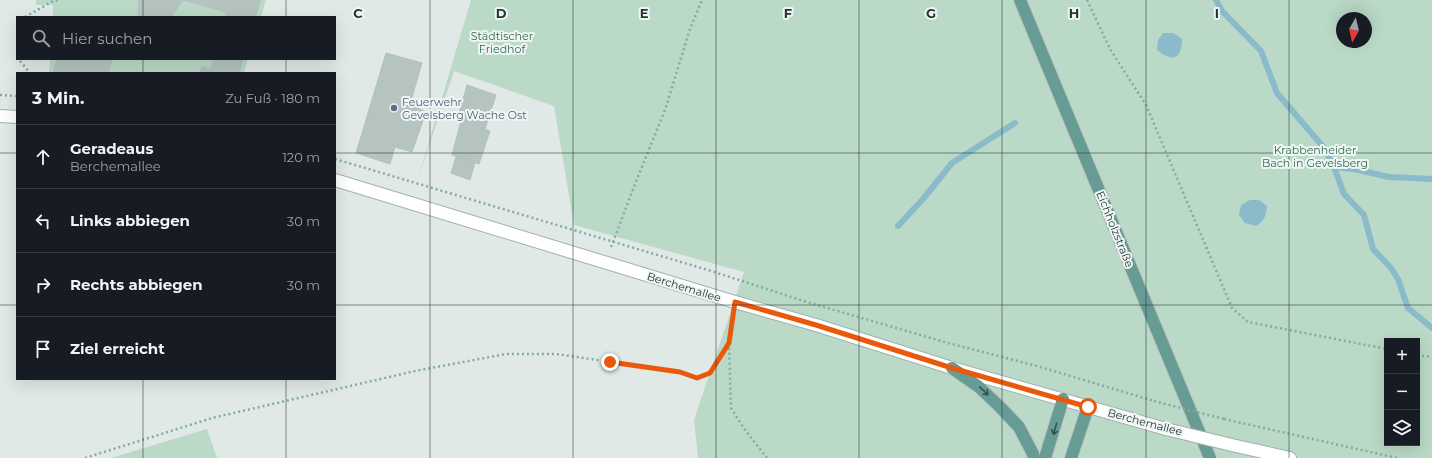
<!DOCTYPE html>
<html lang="de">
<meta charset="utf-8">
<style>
:root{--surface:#171b24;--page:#20242c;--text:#f1f3f6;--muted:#9ea1a6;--line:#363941}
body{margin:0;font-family:Montserrat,sans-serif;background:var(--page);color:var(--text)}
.controls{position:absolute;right:12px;bottom:12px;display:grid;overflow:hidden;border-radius:0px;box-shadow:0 4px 16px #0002}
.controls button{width:36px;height:36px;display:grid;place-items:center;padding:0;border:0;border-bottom:1px solid var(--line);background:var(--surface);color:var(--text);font:20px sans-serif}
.compass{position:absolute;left:1336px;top:12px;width:36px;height:36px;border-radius:50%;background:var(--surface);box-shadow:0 4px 16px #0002;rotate:188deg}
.stop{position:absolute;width:12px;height:12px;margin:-9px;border:3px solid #ea580c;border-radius:50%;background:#fff}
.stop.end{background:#ea580c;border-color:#fff;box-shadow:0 1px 4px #0008}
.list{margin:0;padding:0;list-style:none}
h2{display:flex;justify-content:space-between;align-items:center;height:52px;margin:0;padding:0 16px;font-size:17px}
h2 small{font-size:13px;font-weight:400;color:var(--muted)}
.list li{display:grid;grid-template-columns:26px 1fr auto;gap:12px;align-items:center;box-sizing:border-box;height:64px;padding:0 16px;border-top:1px solid var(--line)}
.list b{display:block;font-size:15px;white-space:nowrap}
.list p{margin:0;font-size:13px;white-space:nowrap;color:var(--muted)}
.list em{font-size:13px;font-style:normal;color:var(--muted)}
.icon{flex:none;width:22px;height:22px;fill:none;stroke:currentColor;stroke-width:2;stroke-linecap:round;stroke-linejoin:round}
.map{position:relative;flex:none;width:1432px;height:458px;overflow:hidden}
.search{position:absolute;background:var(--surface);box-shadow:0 4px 16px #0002;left:16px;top:16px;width:320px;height:44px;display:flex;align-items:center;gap:10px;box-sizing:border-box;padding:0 14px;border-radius:0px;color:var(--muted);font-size:15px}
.panel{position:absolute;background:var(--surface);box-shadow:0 4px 16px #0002;left:16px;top:72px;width:320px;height:308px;border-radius:0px}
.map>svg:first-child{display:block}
.green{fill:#bad9c6;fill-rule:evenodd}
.water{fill:#8bbacb}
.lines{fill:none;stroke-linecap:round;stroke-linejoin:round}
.stream{stroke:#8bbacb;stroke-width:6}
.building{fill:#b5c4bf;stroke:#b3c2be}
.minor-casing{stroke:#a3b0ad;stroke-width:14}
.major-casing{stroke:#bdc3c2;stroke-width:14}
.path{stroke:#82aba3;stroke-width:2.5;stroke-dasharray:2 3;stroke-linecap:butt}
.minor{stroke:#fff;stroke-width:12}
.major{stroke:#679c94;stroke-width:12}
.minor-bridge-casing{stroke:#a3b0ad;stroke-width:14;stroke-linecap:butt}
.path-bridge{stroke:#82aba3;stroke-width:2.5;stroke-dasharray:2 3;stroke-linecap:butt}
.minor-bridge{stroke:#fff;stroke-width:12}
.oneway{stroke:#33514d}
.route{stroke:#ea580c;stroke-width:5}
.grid{fill:none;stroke:#223835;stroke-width:1;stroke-opacity:0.55}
.service-dot{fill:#5c6f8a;stroke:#f0f6f4;stroke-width:1.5}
.labels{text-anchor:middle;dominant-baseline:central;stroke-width:4;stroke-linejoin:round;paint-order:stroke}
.park-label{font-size:11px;fill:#2f6c4d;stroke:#f0f6f4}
.service-label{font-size:11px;fill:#4e5e75;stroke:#f0f6f4;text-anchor:start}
.street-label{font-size:11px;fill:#223835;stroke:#f0f6f4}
.grid-label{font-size:13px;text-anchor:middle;font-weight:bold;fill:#223835;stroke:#f0f6f4;stroke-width:4;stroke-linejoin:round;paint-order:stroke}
</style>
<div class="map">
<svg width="1432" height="458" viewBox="0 0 1432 458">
<rect width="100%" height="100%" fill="#e0e9e6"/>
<g class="green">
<path d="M36,0H266L261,17H53V5H36Z"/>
<path d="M471,0H1432V458H698L694,420L744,272L574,225L554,106L454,71L418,179ZM1342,18H1366V42H1342ZM1387,341H1417V443H1387Z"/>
<path d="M50,59H248L244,73H49Z"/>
<path d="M207,429L217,458H111Z"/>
</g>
<g class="water">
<path d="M1163,33H1173L1182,39C1182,59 1173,63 1157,50L1158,40Z"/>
<path d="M1250,200H1259L1267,206C1266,216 1264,221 1256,226L1245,223L1239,215L1241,205Z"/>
</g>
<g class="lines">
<g class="stream">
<path d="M1216,0L1222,11L1261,51L1277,93L1325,149L1334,167L1344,194L1364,215L1373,249L1391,268L1398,279L1408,308L1432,328"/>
<path d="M1334,167L1354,169L1389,177L1432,179"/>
<path d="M898,226L923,199L952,163L1015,123"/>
</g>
</g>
<g class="building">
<path d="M139,0H261L255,17H225L226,12L183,0L171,17H138Z"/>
<path d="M386,53L422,63L410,104L426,112L412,152L395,147L390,164L356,153Z"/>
<path d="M57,59H112L108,73H53Z"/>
<path d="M214,59H243L239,73H200L202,66L211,69Z"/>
<path d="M467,85L496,95L485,129L457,120Z"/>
<path d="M461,121L490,131L479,164L452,155Z"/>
<path d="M456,157L475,162L470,180L451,173Z"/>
</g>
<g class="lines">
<defs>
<g id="minor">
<path d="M0,116L17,117"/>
<path d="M335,180L735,302L816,325L952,368L1166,429"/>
<path d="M1236,446L1290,458"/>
</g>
<g id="major">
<path d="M1020,0L1210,458"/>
<path d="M952,368L979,387L1001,408L1019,427L1033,454L1034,458"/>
<path d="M1045,458L1063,399"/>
<path d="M1071,458L1088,407"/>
</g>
</defs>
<use href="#minor" class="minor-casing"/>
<use href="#major" class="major-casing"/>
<g class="path">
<path d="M1087,0L1110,49L1146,105L1232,308L1248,322L1387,349"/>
<path d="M25,17L53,1L59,0"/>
<path d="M20,61L30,73"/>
<path d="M0,95L17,96"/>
<path d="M335,159L708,270L810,303L948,343L1037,366L1154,401"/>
<path d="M611,247L635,184L665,110L690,29L702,0"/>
<path d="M733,318L729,343L731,408L745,430L767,458"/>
<path d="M1417,355L1432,357"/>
<path d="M1224,419L1397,458"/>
<path d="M85,458L212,418L415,371L506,354H556L680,372L697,378L709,373L729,343"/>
</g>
<use href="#minor" class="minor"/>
<use href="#major" class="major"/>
<defs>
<path id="minor-bridge" d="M1166,429L1236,446"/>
</defs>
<use href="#minor-bridge" class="minor-bridge-casing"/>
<path class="path-bridge" d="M1154,401L1224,419"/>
<use href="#minor-bridge" class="minor-bridge"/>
</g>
<defs><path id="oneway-shaft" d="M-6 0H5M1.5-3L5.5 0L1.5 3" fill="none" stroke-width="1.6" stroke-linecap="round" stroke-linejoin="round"/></defs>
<g class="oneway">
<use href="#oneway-shaft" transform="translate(984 391) rotate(44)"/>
<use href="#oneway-shaft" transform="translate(1055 429) rotate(106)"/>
</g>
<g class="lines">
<path class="route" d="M610,362L680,372L697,378L710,373L729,343L735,302L816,325L952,368L1088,407"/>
</g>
<path class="grid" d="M143,0V17M286,0V17M430,0V458M573,0V458M716,0V458M859,0V458M1002,0V458M1146,0V458M1289,0V458M143,59V73M286,59V73M0,153H17M335,153H1432M0,305H17M335,305H1432M143,379V458M286,379V458"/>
<circle class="service-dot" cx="394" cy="108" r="4"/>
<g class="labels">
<g class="park-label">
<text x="502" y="36">Städtischer<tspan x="502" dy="13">Friedhof</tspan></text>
<text x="1315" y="150">Krabbenheider<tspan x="1315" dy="13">Bach in Gevelsberg</tspan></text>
</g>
<g class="service-label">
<text x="402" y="102">Feuerwehr<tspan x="402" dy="13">Gevelsberg Wache Ost</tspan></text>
</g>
<g class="street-label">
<text transform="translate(1115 229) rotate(68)">Eichholzstraße</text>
<text transform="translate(684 287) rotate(17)">Berchemallee</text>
<text transform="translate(1145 422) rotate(15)">Berchemallee</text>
</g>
</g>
<g class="grid-label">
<text x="358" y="18">C</text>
<text x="501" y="18">D</text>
<text x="644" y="18">E</text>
<text x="788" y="18">F</text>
<text x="931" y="18">G</text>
<text x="1074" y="18">H</text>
<text x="1217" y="18">I</text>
</g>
</svg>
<div class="controls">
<button>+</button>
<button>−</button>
<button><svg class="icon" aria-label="layers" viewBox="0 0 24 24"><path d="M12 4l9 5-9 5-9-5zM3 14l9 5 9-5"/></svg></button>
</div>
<svg class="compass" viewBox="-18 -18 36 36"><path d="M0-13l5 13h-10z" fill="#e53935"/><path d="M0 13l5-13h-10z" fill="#9ea1a6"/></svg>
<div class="stop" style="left:1088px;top:407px"></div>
<div class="stop end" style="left:610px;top:362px"></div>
<div class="search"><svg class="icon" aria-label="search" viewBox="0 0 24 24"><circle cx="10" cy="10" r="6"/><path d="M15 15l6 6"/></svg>Hier suchen</div>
<section class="panel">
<h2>3 Min.<small>Zu Fuß · 180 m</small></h2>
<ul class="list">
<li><svg class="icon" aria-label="ahead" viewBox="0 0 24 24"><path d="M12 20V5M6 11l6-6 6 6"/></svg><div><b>Geradeaus</b><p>Berchemallee</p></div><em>120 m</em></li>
<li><svg class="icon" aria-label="left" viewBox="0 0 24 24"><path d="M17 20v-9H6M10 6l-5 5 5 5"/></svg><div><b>Links abbiegen</b></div><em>30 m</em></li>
<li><svg class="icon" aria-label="right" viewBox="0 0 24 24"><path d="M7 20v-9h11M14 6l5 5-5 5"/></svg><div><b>Rechts abbiegen</b></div><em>30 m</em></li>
<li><svg class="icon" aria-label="arrive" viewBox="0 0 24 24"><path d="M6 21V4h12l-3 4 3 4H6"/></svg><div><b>Ziel erreicht</b></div></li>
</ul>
</section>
</div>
